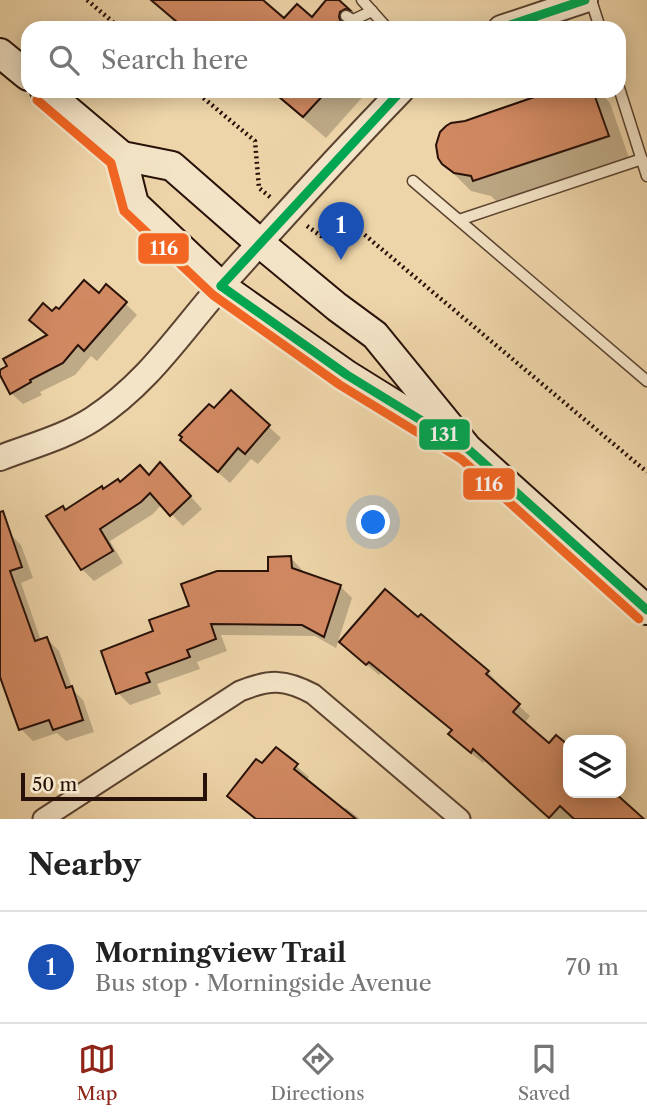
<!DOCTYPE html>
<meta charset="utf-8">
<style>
:root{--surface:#fff;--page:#f6f6f6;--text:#222;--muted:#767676;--line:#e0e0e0;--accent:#8f2418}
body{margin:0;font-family:"Libre Caslon Text",serif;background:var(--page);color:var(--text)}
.controls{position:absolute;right:21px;bottom:21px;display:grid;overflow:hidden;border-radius:14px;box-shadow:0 4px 18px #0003}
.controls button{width:63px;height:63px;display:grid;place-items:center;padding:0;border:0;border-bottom:2px solid var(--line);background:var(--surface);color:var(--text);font:35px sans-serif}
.scale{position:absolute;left:21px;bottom:18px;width:186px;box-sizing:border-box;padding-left:7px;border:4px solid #281108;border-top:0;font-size:19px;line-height:24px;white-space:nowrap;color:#281108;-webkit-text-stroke:5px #f4e4c7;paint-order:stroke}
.you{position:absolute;left:374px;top:523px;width:24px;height:24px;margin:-18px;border:5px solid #fff;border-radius:50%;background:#1a73e8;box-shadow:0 0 0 10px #1a73e833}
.badge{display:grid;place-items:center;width:46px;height:46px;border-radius:50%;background:var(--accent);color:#fff;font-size:23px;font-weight:700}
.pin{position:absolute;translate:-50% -58px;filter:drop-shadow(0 2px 4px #0008)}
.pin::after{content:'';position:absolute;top:37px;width:24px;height:21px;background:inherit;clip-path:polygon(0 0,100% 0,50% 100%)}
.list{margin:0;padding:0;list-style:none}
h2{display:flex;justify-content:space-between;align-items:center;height:91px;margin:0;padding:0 28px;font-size:30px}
h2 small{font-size:23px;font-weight:400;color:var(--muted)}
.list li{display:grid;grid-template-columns:46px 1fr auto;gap:21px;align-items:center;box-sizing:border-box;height:112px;padding:0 28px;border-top:2px solid var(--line)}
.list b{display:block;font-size:26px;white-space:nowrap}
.list p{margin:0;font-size:23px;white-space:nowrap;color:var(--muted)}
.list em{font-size:23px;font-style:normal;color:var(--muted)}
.icon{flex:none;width:38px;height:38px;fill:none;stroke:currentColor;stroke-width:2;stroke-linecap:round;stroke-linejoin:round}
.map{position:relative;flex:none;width:647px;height:819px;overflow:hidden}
.search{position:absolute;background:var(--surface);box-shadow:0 4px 18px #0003;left:21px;right:21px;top:21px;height:77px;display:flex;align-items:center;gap:18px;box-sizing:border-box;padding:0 24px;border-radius:21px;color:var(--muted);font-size:26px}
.sheet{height:203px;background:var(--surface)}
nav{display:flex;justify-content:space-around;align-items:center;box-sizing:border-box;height:98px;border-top:2px solid var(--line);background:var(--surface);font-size:19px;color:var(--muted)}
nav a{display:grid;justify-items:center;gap:4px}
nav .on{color:var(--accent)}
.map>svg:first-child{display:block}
.shadow{fill:#0003}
.building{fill:#d18962;stroke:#281108;stroke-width:2}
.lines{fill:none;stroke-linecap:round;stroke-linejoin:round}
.service-casing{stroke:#5a4230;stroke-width:13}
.minor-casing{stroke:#5a4230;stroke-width:23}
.tertiary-casing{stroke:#5a4230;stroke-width:28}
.secondary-casing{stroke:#281108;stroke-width:32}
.path{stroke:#281108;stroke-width:4.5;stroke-dasharray:2 3.5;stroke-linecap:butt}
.service{stroke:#f4e4c7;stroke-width:10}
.minor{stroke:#f4e4c7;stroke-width:19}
.tertiary{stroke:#f4e4c7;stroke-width:24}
.secondary{stroke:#f4e4c7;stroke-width:28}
.bus-1-casing{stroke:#f4e4c7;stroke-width:14}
.bus-2-casing{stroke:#f4e4c7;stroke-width:14}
.bus-1{stroke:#00a651;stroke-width:9}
.bus-2{stroke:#f26522;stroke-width:9}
.line-badge{stroke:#f4e4c7;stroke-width:2.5}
.badge-label{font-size:19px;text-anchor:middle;font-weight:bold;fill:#fff}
</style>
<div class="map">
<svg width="647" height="819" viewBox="0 0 647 819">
<rect width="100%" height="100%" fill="#eed5a9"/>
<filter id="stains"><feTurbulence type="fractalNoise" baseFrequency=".00286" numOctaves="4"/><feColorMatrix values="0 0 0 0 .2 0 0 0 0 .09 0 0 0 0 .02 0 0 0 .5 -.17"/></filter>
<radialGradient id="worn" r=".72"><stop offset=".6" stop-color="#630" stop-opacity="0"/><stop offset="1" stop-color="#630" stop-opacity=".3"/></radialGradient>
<g class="shadow">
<path d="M150,0H260L284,21L312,19L328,0H336L366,28H182Z"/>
<path d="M271,91H368L326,138Z"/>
<path d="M540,91H598L610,103L629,158L496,201L491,196L471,191L448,168L466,123L537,98Z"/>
<path d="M99,295L125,303L137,315L97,361L91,356L75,375L40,392L42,395L23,404L11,393L49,336L53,314Z"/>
<path d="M231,392L281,438L258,464L251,459L230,483L182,440Z"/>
<path d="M172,476L202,509L183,526L162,504L153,514L110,541L123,563L94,581L82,569L65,511L121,484L149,477Z"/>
<path d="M9,533L21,545L33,578L21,583L41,641L47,639L59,651L73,690L83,700L94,732L66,741L57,733L33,741L21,729L0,671V537Z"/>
<path d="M291,558L302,570L303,574L340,586L352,598L336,648L315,636L221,635L227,651L197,662L200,669L157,684L161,694L130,705L118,693L103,652L155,632L191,607L270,572Z"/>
<path d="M353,653L488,672L499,684L497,686L530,716L524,724L549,746L556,737L568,748V793H613L644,819H552L486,760L483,763L462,746L450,734L453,731L382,672L379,675Z"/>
<path d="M276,749L309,777L306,781L343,811L346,808L360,819H255L241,807L229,796L262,766Z"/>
</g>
<g class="building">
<path d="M151,0H263L284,18L297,4L312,17L326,0H339L350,10L345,9L340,12L339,17L341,22L336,28H184Z"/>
<path d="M272,91H327L303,117Z"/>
<path d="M539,91H593L609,136L473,181L471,176L454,173L442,164L438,158L436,145L440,132L446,126L451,123L465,121L540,95Z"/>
<path d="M84,280L99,293L106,284L127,302L84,351L78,345L63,363L30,380L31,382L10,394L0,375V370L7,366L3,359L47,335L29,320L43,303L52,311L56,307L59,309Z"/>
<path d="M231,390L270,425L245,454L238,448L218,472L180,440L182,437L179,435L209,404L214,408Z"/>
<path d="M160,462L191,496L170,516L150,493L141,502L100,529L113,551L81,570L46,516L63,506L65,510L102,486L103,489L118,479L120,482L140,465L149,475Z"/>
<path d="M3,511L22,567L10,571L35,641L47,637L66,688L72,686L83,720L53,730L49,720L19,730L0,677V512Z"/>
<path d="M291,556L292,568L341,585L324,637L302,625L211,624L216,639L187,650L190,657L146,673L150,682L116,694L101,651L153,631L149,620L189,606L181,584L217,571H268V557Z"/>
<path d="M385,589L418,617L421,614L489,671L486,674L520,704L513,712L549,743L556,735L568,745V793H615L644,819H574L560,806L549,818L473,749L471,753L448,734L452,730L369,662L366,665L339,642Z"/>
<path d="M276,747L298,764L294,769L356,819H256L227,796L256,759L262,763Z"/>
</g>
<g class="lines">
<defs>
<g id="service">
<path d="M362,0L387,28"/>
<path d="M591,0L600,28"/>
<path d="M346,16L353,20L372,11"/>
<path d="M619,88L647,176"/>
<path d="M413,181L647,381"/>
<path d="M459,220L642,159"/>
</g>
<path id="minor" d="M43,819L240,691C270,679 285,679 313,694L460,819"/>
<g id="tertiary">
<path d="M501,28L585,0"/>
<path d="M0,458C31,446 65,437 93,419C148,383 179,334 221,286C280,220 340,154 401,91"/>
</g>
<g id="secondary">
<path d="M0,53L28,76"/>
<path d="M45,91L122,156L172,166L261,244L337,307L375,335L468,449L647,610"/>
<path d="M122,156L134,204L221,286L347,375L450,439"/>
</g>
</defs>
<use href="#service" class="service-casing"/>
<use href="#minor" class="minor-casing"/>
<use href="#tertiary" class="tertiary-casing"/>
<use href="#secondary" class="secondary-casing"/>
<g class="path">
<path d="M87,0L120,28"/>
<path d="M195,91L255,141L259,188L270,197"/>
<path d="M307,226L321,236L341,215L647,472"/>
</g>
<use href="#service" class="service"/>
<use href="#minor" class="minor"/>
<use href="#tertiary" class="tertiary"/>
<use href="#secondary" class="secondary"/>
<defs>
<g id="bus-1">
<path d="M501,28L585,0"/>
<path d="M221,286L347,375L468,449L647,610"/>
<path d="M221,286L401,91"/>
</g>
<path id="bus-2" d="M37,100L111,163L124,211L213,295L340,385L461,459L639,619"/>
</defs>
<use href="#bus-1" class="bus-1-casing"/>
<use href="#bus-2" class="bus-2-casing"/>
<use href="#bus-1" class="bus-1"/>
<use href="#bus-2" class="bus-2"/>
</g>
<g class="line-badge">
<rect x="137" y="232" width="53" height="33" rx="7" fill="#f26522"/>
<rect x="418" y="418" width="53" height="33" rx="7" fill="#00a651"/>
<rect x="462" y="467" width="54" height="34" rx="7" fill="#f26522"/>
</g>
<g class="badge-label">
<text x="164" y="255">116</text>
<text x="444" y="441">131</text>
<text x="489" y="491">116</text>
</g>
<rect width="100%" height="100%" filter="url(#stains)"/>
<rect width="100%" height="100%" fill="url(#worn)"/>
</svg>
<div class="controls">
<button><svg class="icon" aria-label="layers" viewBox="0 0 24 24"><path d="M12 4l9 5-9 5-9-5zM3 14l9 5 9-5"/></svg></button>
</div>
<div class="scale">50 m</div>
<div class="you"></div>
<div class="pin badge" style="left:341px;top:260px;background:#1a4fb4">1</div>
<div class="search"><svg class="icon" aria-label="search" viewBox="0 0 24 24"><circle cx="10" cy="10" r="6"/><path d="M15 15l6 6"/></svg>Search here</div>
</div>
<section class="sheet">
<h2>Nearby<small></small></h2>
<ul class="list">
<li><span class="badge" style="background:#1a4fb4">1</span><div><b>Morningview Trail</b><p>Bus stop · Morningside Avenue</p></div><em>70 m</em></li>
</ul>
</section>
<nav>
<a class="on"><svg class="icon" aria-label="map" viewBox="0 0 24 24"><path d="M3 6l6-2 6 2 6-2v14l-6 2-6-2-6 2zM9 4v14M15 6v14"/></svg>Map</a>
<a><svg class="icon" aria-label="directions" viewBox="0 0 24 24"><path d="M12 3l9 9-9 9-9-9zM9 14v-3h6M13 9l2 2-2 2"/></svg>Directions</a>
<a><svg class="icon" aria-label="saved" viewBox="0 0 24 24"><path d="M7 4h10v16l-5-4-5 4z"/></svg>Saved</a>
</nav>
